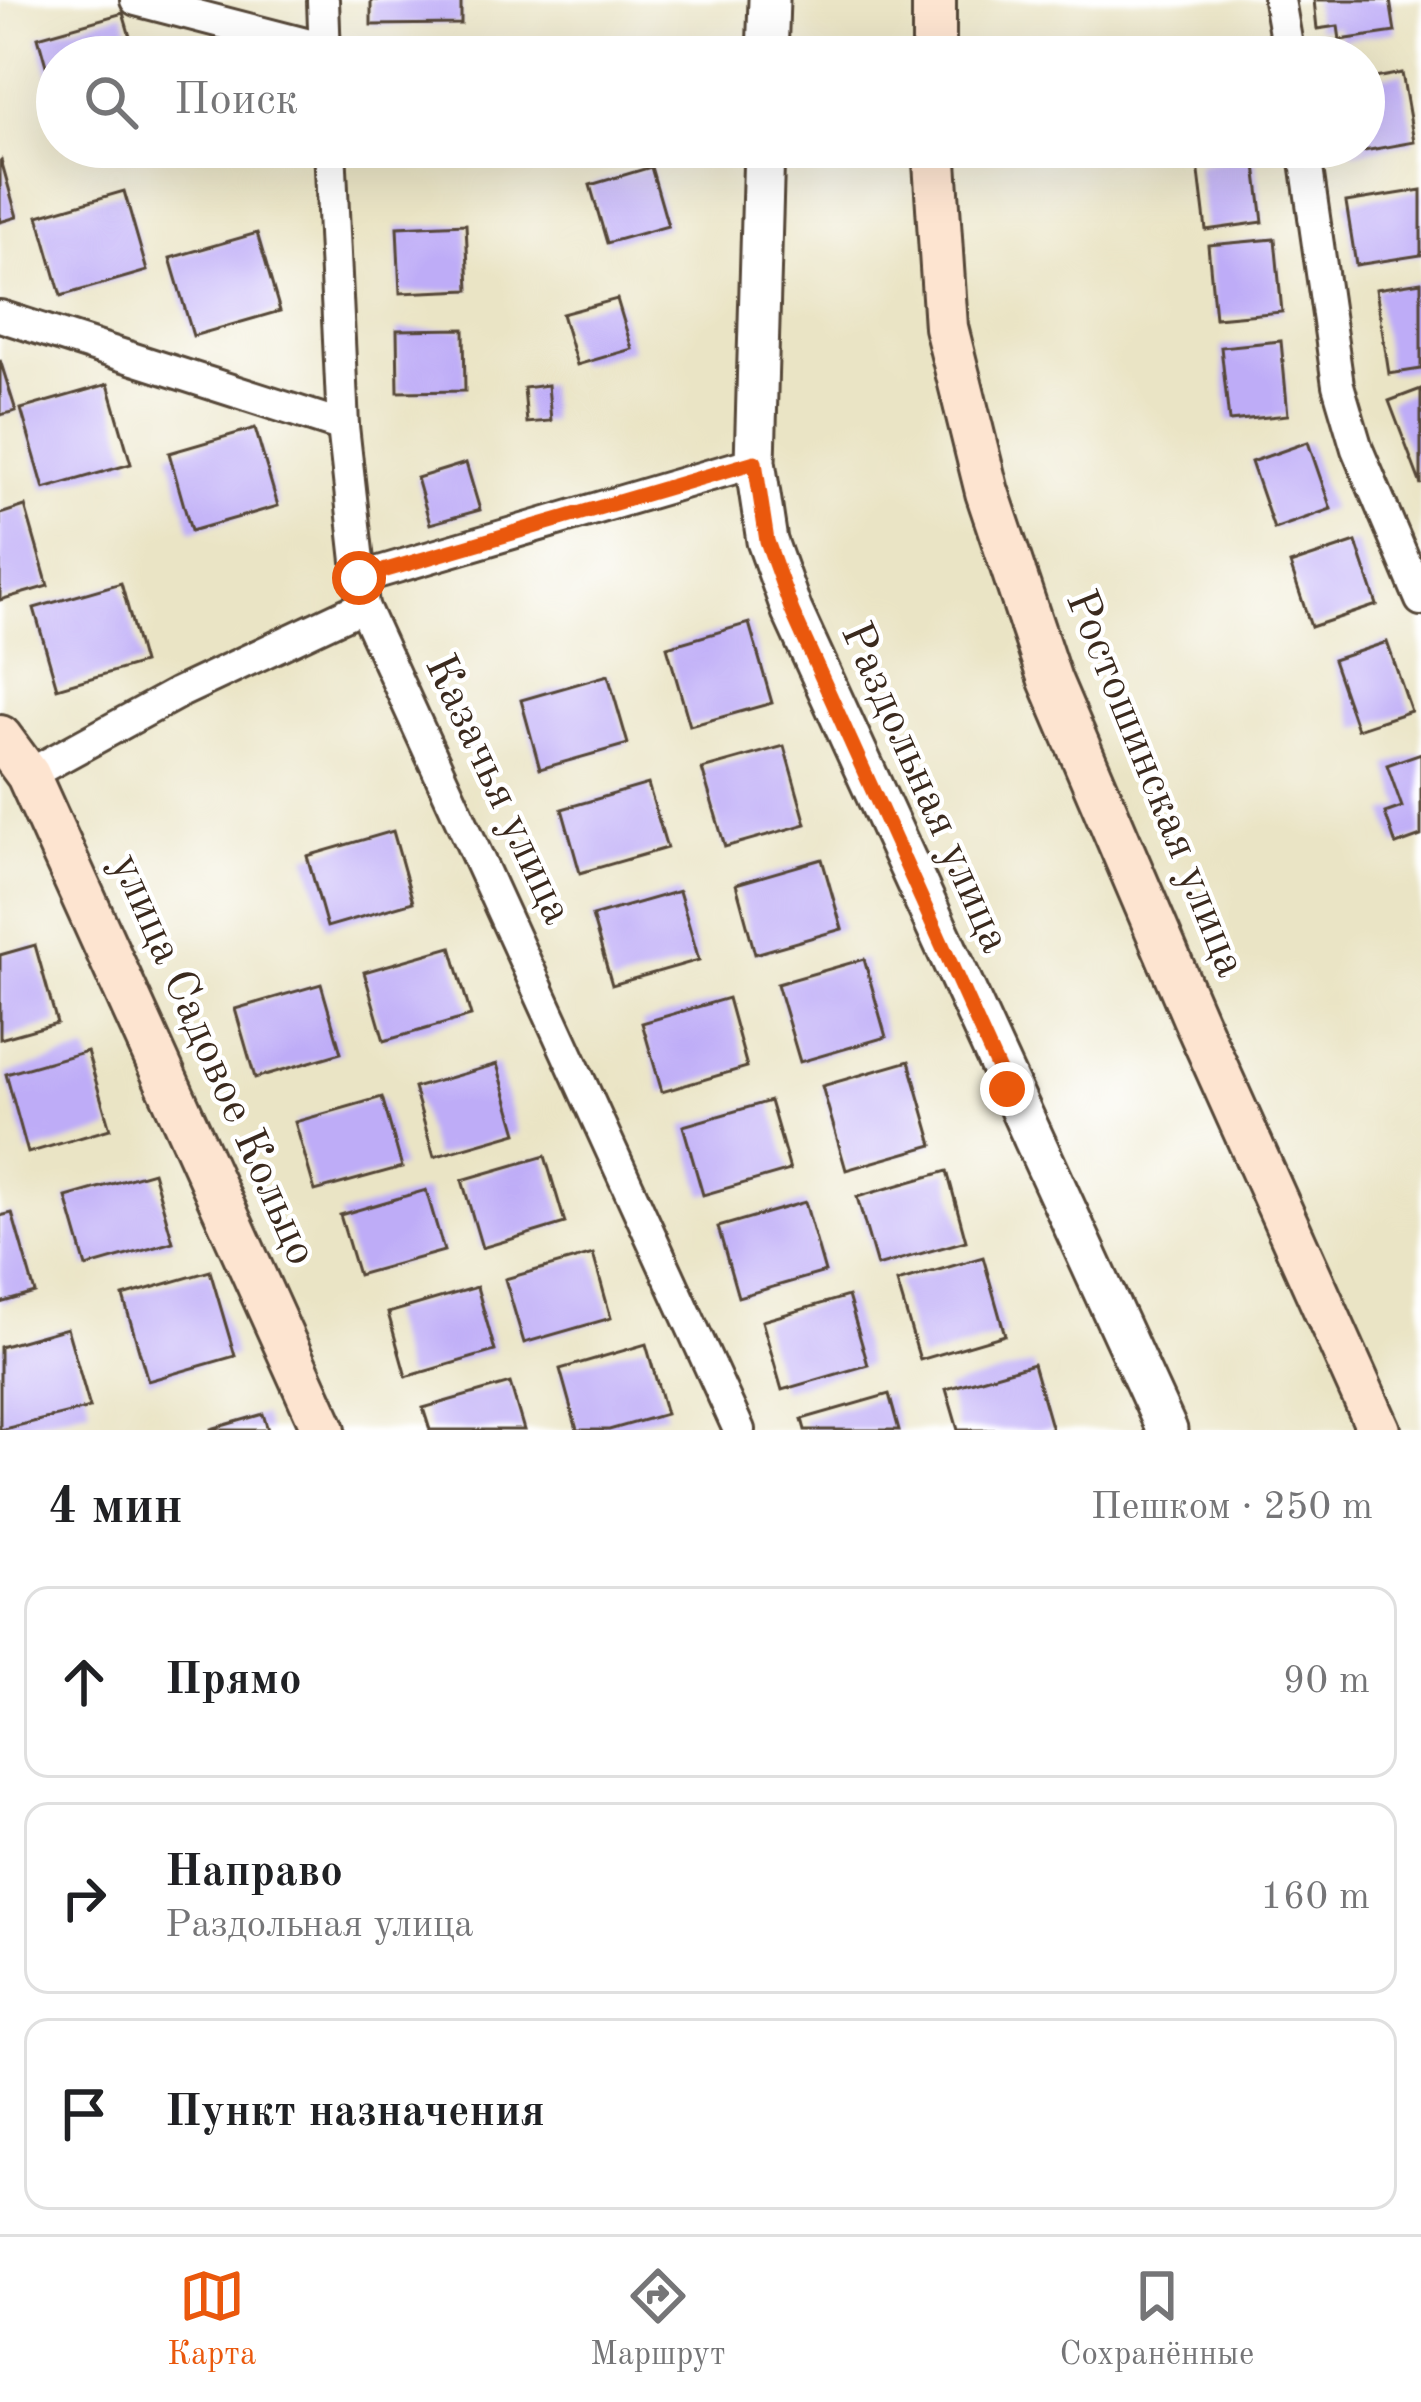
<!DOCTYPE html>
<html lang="ru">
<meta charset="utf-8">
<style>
:root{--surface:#fff;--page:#f6f6f6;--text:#202124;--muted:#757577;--line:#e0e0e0;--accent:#ea580c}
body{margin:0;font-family:"Old Standard TT",serif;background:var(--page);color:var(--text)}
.stop{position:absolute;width:36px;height:36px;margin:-27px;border:9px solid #ea580c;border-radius:50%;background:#fff}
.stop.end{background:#ea580c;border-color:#fff;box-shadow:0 3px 12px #0008}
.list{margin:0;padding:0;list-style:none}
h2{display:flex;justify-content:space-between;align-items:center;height:156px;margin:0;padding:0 48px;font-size:51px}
h2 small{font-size:39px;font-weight:400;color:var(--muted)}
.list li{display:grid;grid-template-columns:78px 1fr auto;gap:36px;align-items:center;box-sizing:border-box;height:192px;margin:0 24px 24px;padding:0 24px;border:3px solid var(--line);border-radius:24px}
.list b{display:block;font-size:45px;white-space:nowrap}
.list p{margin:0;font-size:39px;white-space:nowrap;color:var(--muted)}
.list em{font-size:39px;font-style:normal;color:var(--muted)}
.icon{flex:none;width:66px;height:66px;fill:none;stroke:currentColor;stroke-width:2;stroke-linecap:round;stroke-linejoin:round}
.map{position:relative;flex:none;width:1421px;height:1430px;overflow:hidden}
.search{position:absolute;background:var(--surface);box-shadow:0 12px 48px #0002;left:36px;right:36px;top:36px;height:132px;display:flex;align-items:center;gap:30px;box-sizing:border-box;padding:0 42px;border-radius:66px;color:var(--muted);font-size:45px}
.sheet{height:804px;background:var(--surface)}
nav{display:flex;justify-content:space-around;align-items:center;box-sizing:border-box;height:168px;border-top:3px solid var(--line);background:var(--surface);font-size:33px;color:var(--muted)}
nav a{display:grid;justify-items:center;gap:6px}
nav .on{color:var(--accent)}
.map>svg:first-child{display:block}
.building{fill:#beacf7}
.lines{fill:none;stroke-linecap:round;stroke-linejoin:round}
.minor-casing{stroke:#554637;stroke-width:36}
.tertiary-casing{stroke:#554637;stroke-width:45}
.secondary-casing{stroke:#554637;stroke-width:48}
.minor{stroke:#fff;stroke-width:30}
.tertiary{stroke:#fff;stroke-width:39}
.secondary{stroke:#fde4d0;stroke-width:42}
.route{stroke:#ea580c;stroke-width:15}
.labels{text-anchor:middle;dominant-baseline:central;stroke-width:9;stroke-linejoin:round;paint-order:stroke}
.street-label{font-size:45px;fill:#3b2a1e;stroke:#fff}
</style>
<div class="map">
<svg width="1421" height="1430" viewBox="0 0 1421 1430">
<rect width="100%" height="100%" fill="#fff"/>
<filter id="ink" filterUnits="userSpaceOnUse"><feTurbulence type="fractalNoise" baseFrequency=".00833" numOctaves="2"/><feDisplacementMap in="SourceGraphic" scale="24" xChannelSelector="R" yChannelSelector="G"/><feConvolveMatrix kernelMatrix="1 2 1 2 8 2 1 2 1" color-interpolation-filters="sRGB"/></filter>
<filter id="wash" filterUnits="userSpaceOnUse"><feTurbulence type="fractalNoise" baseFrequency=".004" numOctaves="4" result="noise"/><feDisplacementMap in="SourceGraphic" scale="48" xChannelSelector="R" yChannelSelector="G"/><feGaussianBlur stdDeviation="2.7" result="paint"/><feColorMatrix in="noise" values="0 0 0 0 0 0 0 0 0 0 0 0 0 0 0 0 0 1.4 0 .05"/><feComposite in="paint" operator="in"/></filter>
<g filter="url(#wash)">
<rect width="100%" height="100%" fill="#eae4c5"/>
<g id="blocks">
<g class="building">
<path d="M371,0H461V24L371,25Z"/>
<path d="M1314,0H1390L1395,32L1340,40L1338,26L1317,29Z"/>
<path d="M123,13L136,57H57L56,101L38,37Z"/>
<path d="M655,35L662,57H602L601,51Z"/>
<path d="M1402,73L1414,142L1353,153L1352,147H1364V80Z"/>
<path d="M1255,157L1263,222L1206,230L1198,164Z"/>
<path d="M1,160L17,217L0,222V161Z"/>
<path d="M651,167L668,226L607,243L590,185Z"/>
<path d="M1421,190V255L1356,265L1346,202Z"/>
<path d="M124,191L147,271L61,296L38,216Z"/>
<path d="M466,224L469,290L400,293L397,227Z"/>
<path d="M257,233L280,311L193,336L170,258Z"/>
<path d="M1275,239L1282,312L1215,318L1208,245Z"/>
<path d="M1421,282V369L1389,374L1376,289Z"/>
<path d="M617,299L632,349L577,365L562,314Z"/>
<path d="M464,329L465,391L398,392L397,330Z"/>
<path d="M1281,341L1288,415L1229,421L1221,347Z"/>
<path d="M0,360L16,411L0,415Z"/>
<path d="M108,384L131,464L44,489L21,409Z"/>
<path d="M548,385L551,421L527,423L524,388Z"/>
<path d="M1421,389V485L1389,401Z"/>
<path d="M255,428L278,506L191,531L169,453Z"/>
<path d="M1308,442L1331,509L1274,529L1251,462Z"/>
<path d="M466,463L480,510L430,524L417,478Z"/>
<path d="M25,506L48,586L0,600V514Z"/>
<path d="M1356,542L1377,605L1311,627L1290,564Z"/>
<path d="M121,583L143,663L57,688L34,608Z"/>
<path d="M749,623L772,703L690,726L667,647Z"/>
<path d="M1387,642L1411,711L1357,729L1333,660Z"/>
<path d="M608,675L628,744L540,769L521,700Z"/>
<path d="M784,746L806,824L725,847L702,769Z"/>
<path d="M1421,753V836L1396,845L1385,813L1402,807L1387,765Z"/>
<path d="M648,784L667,848L580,873L562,809Z"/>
<path d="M393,831L413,902L327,927L307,856Z"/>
<path d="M822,859L842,929L755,954L736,884Z"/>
<path d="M679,891L699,960L612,985L592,916Z"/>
<path d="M35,945L57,1023L0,1039V955Z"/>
<path d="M451,947L471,1016L384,1041L364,972Z"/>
<path d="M864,959L886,1037L800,1062L777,984Z"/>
<path d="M321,984L341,1053L255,1078L235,1009Z"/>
<path d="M728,998L747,1067L662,1092L642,1023Z"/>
<path d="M87,1051L110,1129L28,1153L6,1074Z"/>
<path d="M909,1061L933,1145L846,1170L822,1086Z"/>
<path d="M497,1064L517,1133L434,1157L414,1088Z"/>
<path d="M382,1097L402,1167L315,1191L295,1122Z"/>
<path d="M770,1101L790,1170L703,1195L683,1126Z"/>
<path d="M545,1156L565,1223L482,1248L462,1180Z"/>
<path d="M947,1171L966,1241L877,1266L857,1197Z"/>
<path d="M153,1172L173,1242L86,1267L66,1197Z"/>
<path d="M426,1190L444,1251L358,1275L340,1215Z"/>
<path d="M805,1202L825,1272L738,1297L718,1227Z"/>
<path d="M12,1213L35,1293L0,1303V1216Z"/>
<path d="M593,1254L611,1318L524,1343L505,1279Z"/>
<path d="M983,1257L1005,1335L920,1360L897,1282Z"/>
<path d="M210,1271L235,1356L148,1381L123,1296Z"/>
<path d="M477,1287L495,1351L406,1377L388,1313Z"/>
<path d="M848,1296L868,1365L782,1390L762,1321Z"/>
<path d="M67,1328L90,1408L0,1430V1347Z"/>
<path d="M646,1344L666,1414L609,1430H577L560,1369Z"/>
<path d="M1033,1364L1052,1430H958L946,1389Z"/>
<path d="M510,1383L524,1430H430L423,1408Z"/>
<path d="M889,1394L899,1430H805L802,1419Z"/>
<path d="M263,1414L268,1430H211V1429Z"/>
</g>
</g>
</g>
<g filter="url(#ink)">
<use href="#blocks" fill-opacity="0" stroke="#554637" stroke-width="3"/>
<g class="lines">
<defs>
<g id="minor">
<path d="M136,0L325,49"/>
<path d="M323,0L325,57"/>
<path d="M1279,0L1289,57"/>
<path d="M330,147L343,426L363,606L739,1430"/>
<path d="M1304,147L1338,385L1357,449L1421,600"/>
<path d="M0,316L343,426"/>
<path d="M359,578L755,462"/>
<path d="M28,775L178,693L363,606"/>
</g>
<g id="tertiary">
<path d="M767,57L769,0"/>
<path d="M764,147L755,462L767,541L792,611L1167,1430"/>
</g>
<g id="secondary">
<path d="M934,0V57"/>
<path d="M934,147L946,327L987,492L1050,680L1196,1022L1379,1430"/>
<path d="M0,737L28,775L324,1430"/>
</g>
</defs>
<use href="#minor" class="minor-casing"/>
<use href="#tertiary" class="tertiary-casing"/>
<use href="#secondary" class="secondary-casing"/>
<use href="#minor" class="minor"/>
<use href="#tertiary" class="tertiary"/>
<use href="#secondary" class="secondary"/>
</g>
</g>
<g class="lines" filter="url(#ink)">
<path class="route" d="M359,578L755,462L767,541L792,611L1007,1089"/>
</g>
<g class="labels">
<g class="street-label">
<text transform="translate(1154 784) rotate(68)">Ростошинская улица</text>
<text transform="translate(924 788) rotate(66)">Раздольная улица</text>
<text transform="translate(497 790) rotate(65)">Казачья улица</text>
<text transform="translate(212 1060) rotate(66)">улица Садовое Кольцо</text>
</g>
</g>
</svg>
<div class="stop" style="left:359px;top:578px"></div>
<div class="stop end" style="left:1007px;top:1089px"></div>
<div class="search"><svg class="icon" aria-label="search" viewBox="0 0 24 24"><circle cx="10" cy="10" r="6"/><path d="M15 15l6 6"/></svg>Поиск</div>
</div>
<section class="sheet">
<h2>4 мин<small>Пешком · 250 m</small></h2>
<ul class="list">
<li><svg class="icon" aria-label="ahead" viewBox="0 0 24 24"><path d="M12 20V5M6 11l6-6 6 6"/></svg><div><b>Прямо</b></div><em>90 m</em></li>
<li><svg class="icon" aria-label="right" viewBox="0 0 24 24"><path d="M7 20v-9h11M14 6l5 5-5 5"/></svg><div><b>Направо</b><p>Раздольная улица</p></div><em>160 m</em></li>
<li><svg class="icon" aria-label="arrive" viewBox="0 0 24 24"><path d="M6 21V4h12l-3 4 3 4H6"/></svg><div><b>Пункт назначения</b></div></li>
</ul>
</section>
<nav>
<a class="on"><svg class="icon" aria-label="map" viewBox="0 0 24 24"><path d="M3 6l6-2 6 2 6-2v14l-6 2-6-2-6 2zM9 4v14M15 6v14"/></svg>Карта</a>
<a><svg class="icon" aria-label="directions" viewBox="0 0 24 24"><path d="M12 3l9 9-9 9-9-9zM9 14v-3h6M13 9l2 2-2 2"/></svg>Маршрут</a>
<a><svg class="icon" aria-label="saved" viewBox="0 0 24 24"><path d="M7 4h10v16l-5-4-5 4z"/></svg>Сохранённые</a>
</nav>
